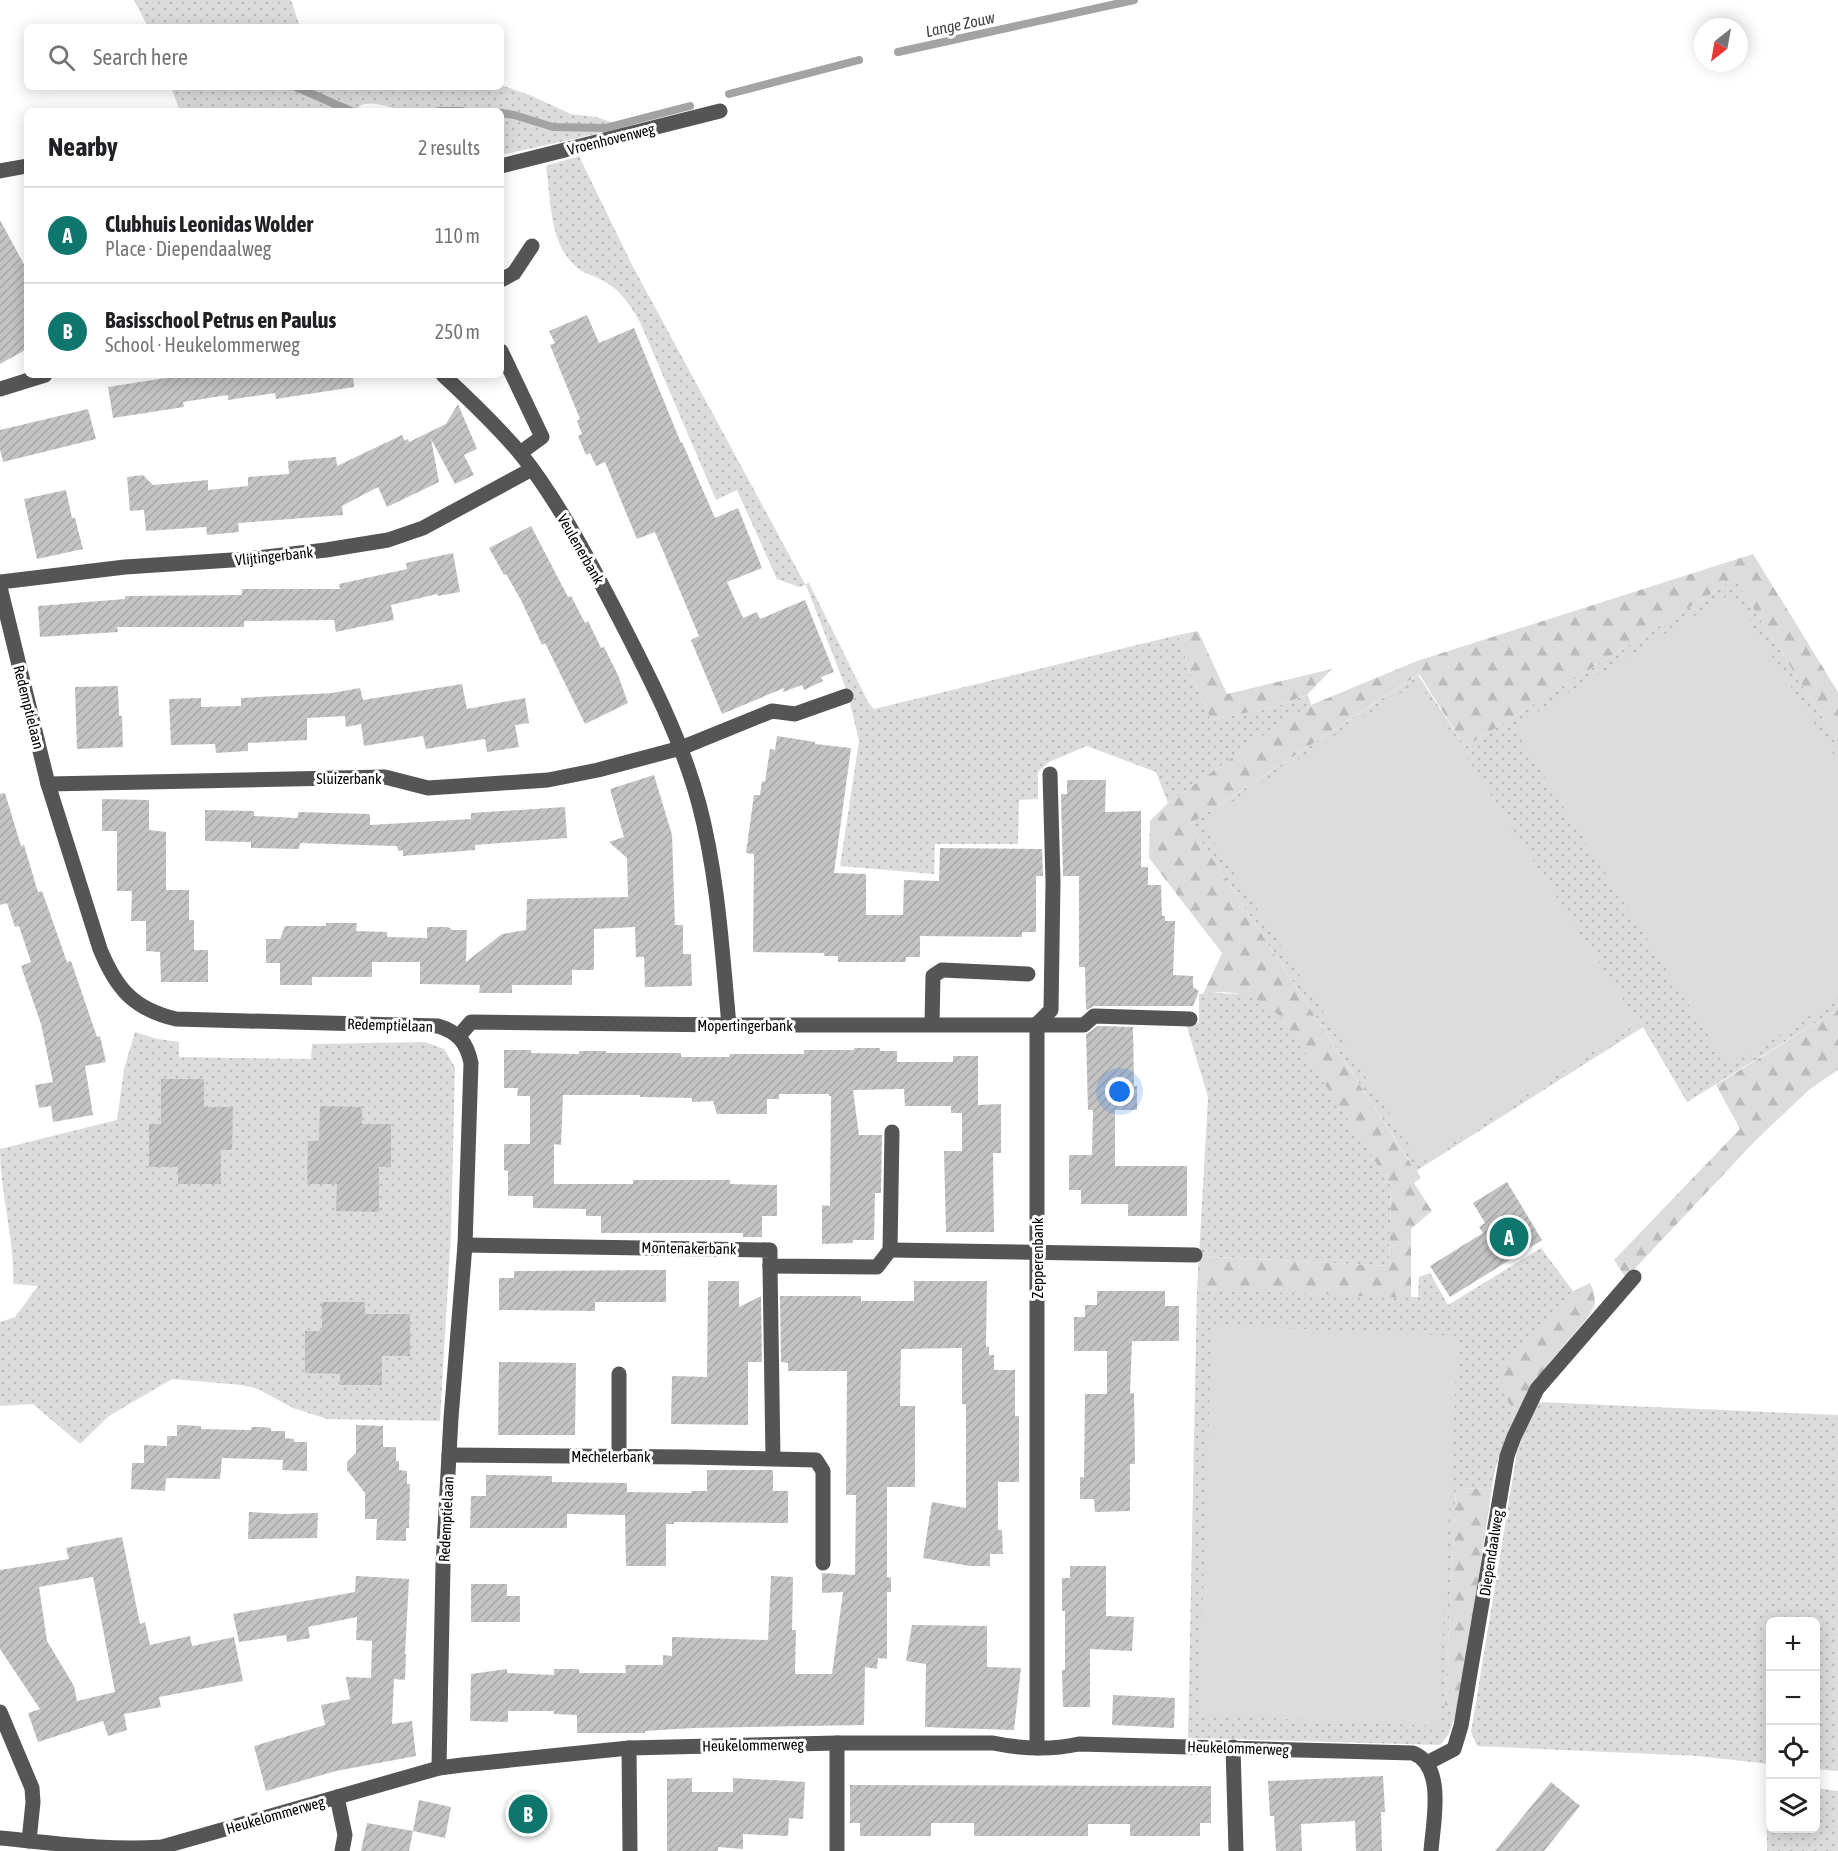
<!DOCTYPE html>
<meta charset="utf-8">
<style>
:root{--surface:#fff;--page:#f6f6f6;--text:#202124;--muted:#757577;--line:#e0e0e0;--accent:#0f766e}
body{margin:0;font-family:"Asap Condensed",sans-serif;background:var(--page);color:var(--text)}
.controls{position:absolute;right:18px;bottom:18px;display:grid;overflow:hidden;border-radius:9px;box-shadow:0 3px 15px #0003}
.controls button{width:54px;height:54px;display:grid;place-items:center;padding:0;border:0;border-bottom:2px solid var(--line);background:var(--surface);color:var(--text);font:30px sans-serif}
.compass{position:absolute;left:1694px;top:18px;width:54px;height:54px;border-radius:50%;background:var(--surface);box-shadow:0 3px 15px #0003;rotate:211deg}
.you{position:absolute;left:1120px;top:1092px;width:21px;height:21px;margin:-15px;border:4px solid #fff;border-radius:50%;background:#1a73e8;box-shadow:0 0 0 9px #1a73e833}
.badge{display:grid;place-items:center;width:39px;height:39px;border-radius:50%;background:var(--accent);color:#fff;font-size:20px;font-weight:700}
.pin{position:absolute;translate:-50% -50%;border:3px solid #fff;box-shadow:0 2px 6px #0006}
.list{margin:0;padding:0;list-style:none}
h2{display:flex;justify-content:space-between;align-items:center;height:78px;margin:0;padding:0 24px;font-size:26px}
h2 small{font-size:20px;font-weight:400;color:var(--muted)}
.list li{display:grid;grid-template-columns:39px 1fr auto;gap:18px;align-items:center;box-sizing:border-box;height:96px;padding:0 24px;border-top:2px solid var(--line)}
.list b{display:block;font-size:22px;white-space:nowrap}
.list p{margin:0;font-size:20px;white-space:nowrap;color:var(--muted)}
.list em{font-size:20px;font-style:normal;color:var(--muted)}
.icon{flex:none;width:33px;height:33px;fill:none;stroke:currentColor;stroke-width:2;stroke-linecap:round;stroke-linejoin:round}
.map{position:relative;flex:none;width:1838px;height:1851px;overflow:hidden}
.search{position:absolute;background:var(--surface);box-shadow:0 3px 15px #0003;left:24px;top:24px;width:480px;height:66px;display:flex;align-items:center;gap:15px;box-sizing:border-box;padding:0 21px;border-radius:9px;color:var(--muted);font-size:22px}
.panel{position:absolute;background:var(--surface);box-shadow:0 3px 15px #0003;left:24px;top:108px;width:480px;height:270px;border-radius:9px}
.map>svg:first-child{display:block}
.grass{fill:url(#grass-dots)}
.forest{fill:url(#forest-firs)}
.pitch{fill:#dcdcdc}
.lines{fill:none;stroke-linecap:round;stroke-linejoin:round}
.stream{stroke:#a3a3a3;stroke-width:8}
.building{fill:url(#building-hatch);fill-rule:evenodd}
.minor{stroke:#555;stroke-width:15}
.labels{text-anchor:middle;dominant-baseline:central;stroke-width:6;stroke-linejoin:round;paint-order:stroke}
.street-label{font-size:15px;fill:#000;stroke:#fff}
.water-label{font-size:16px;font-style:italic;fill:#444;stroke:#fff}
</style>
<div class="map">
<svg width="1838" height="1851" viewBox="0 0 1838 1851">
<defs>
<pattern id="grass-dots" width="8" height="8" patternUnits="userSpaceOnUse" patternTransform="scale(1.5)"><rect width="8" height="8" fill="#dcdcdc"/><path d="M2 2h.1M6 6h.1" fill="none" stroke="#bbb" stroke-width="1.8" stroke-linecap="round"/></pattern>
<pattern id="forest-firs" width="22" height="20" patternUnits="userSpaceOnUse" patternTransform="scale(1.5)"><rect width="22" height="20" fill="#dcdcdc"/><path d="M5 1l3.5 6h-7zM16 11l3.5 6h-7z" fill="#bbb"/></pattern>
<pattern id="building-hatch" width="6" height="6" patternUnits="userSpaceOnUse" patternTransform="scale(1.5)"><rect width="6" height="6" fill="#c4c4c4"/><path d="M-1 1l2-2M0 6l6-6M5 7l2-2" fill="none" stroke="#a7a7a7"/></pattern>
</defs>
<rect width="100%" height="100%" fill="#fff"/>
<g class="grass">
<path d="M134,0H291L300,27H148Z"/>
<path d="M501,85L532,96L571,114L596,117L627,127L501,155V111H400C388,106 372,100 359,106L360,111H180L171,87H501Z"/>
<path d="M579,156L631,263L805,584L809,583L868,702L874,709L1178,635L1191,675L1211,720L1274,707L1308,695L1311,705L1285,721L1168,803L1156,772L1087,746L1049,762L1038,772V799L1019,800L1018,844H935L934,874L840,866L859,741L848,694L806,585L799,587L777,579L737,490L716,500L640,322C630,304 619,288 600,279C593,275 585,274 579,269C549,247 551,200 546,166Z"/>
<path d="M1735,579L1838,742V1009L1687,1102L1643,1027L1416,1171L1190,824L1418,675L1465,747Z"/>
<path d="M1212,993L1244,994L1264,1002L1282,1018L1323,1079L1391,1186L1389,1266L1199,1256L1208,1097L1186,1024L1199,1023V994Z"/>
<path d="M135,1032L157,1039L179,1042V1057L311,1059L312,1044L425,1042L444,1049L455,1067L451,1233L440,1421L327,1419L293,1408L258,1389L241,1385L172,1379L109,1416L80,1444L33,1404L0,1406V1322L15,1317L38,1286L13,1284C15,1239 0,1195 0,1149L117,1120L124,1069Z"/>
<path d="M1541,1248L1573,1291L1500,1374L1510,1405L1518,1411C1506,1436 1495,1461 1492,1488L1456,1489L1445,1705L1456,1712L1449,1734L1440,1745L1188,1738L1197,1289L1418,1297L1419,1277L1430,1273L1448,1305Z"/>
<path d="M1538,1402L1838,1415V1771L1816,1769V1622H1770V1764L1698,1756L1477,1746L1471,1732L1517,1452L1528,1421Z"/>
<path d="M1766,1782L1770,1783V1828H1816V1788L1838,1791V1851H1767Z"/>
</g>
<g class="forest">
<path d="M1753,554L1838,692V742L1735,579L1465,747L1419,674L1190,824L1413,1167V1164L1421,1178L1414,1183L1432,1211L1411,1229V1298L1197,1289L1199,1256L1389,1266L1391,1186L1282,1018C1256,995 1238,989 1203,994L1222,953L1149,858L1150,821L1168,803L1285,720L1311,705L1417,661Z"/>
<path d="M1198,631L1227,694L1332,669L1307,695L1274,707L1211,720L1191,675L1178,635Z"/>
<path d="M1838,1009V1070L1810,1089L1755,1141L1626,1278L1614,1260L1740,1129L1716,1085Z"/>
<path d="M1590,1283L1594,1292L1595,1304L1589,1316L1550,1362L1518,1411L1510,1405L1499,1374L1573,1291Z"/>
<path d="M1492,1488L1471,1629L1456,1712L1445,1705L1456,1489Z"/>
</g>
<g class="pitch">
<path d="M1732,593L1838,761V998L1728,1067L1513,727Z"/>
<path d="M1418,682L1638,1023L1421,1163L1201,822Z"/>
<path d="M1212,1325L1458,1336L1438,1726L1199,1715Z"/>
</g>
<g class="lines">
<g class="stream">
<path d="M898,52L1134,0"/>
<path d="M296,87L351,111"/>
<path d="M729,94L859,60"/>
<path d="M439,111H462"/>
<path d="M501,113L514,115L553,127L605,128L690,106"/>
</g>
</g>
<g class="building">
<path d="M0,220L27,270V349L0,364Z"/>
<path d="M587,315L599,343L634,328L681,443L682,442L715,518L738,508L762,568L727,582L743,618L757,612L760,619L805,600L834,672L821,677L823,681L804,690L802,685L783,692L784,688L722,714L691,640L699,636L655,532L637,539L605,462L596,466L590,453L586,455L578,436L582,434L577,421L580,419L550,345L555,343L549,331Z"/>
<path d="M185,375H353L354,387L276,399L275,393L228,400V395L183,402L184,407L113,418L108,387Z"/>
<path d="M458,404L477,449L464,455L474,475L455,484L431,439L439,482L387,507L378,487L342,506L343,515L238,523L239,532L207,535L206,527L146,531L144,510L130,511L127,477L143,475L153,485L208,480V490L248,486V477L289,474L288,461L336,457L337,466L402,435L405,441L408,439L409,442L446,424Z"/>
<path d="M88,409L96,439L3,462L0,449V430Z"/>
<path d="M66,490L72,518H75L83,549L37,559L24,499Z"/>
<path d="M531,526L568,597L571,596L585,623L588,621L601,648L604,647L618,675L628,703L585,724L545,643L542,645L521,600L506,574L504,575L489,548Z"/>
<path d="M453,553L460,592L438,596L437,594L391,605L394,620L373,624L336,632L334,620L244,621V627H117L118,632L40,637L38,606L125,599V596L242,595V589H340L339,584L407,569L406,563Z"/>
<path d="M462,684L467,709L525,698L529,723L515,725L519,747L487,752L485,739L426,749L423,736L364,746L361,724L346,727L345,716L307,718V740L248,743V751L216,753L215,744L171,745L169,699L201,698V707L241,706V698L332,693L360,688L363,700Z"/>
<path d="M118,686L119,716H122L123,747L77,749L75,687Z"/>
<path d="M777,736L815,742V744L851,748L834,873L866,874V915H903L904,880L939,881L940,848L1042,849L1043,876H1036V932H1022V937L920,936V957H906V962H838V956H824V953L753,952L754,854L746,853L754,795H760L762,781L765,782L770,749L775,750Z"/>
<path d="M654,775L672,835L675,925H683V954H691L692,986L645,987L644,957H636L635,927L594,929V970H572V985H512V993H479L480,985L420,984V962H372V977H312V985H280V963H266V939H280L285,926H326V923H357L356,931L387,932V937L427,938V927H448L452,930H467L466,962L502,934L526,930L527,899L628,897L627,858L609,842L624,837L610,789Z"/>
<path d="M1067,780H1106L1105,812L1141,811V867H1148V885H1161L1162,916H1165V921H1175L1173,975L1193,976V987L1199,991L1193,1006H1094L1086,1010L1085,967H1079V876H1063L1061,794H1067Z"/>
<path d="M5,793L21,846L24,845L38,892L42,891L67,962L71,961L97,1037L100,1036L106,1062L85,1066L93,1115L53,1122L51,1106L39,1108L35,1085L53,1082L41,1024L21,966L31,962L19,926L15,927L7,903L0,905V794Z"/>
<path d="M102,799L149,800V830L166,832V890H189V920H194V950H208V982H161L160,952L146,951V921H131L132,891H117V831H102Z"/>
<path d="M565,807L567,838L475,845V850L403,856V850L398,851L397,846L300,843L299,849L251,848V842L205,841V810L254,811V816L298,818V812L370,814V825L471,819V813Z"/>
<path d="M1098,1026L1133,1027L1134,1086H1137V1110H1115V1166H1187V1216H1128V1204H1081V1190H1069V1155H1092L1093,1110H1088L1086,1034Z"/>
<path d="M854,1048H880V1051H897V1062H953V1056H978V1105L1001,1104V1153H993L994,1232H946L944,1151H962V1113H951V1106H905L904,1089L853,1090L859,1135H882L881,1193H875L874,1240H853V1243L822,1244V1205L830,1206L831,1096H829V1094H779V1099H767V1114H717L713,1101L692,1102V1098L640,1097V1095H563L561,1145L554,1144V1184H633V1180H730V1184L777,1185V1216H762V1237H743V1233H601V1216H586V1209L533,1208V1196H508V1171L504,1170V1144H530V1096H517L518,1088H504V1050H531V1053L579,1054V1051H606V1053H681V1057H729L730,1054H804V1050H854Z"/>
<path d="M161,1079H204V1107H233L232,1150H221V1184H178V1167H149V1124H161Z"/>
<path d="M320,1106L362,1107V1124H391V1167H379V1212L336,1211L337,1184H307L308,1141H319Z"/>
<path d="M1507,1182L1542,1240L1450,1297L1430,1266L1483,1233L1479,1227L1485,1223L1473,1203Z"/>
<path d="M666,1270V1302H595V1311L499,1310V1278H514V1271Z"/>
<path d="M708,1281H739V1307L761,1296L762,1362H748V1425L671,1424L672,1376L707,1377Z"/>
<path d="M914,1281H987L986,1347L989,1346V1355H994V1370H1015V1416H1019V1482H998V1530H1002L1003,1554H990V1566H970L923,1558L932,1502L966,1508V1404H962V1348L901,1349L900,1406H915V1487H887V1577L891,1578V1592H887V1659L878,1658L877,1669L865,1667L864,1725L693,1728L645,1731V1733H577V1715L554,1714V1711H508V1722L470,1721L471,1674L507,1669V1673L554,1675V1669H579V1673H626L625,1665H663V1655L672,1656V1637L768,1640L771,1576L793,1577L792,1630H796L795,1674H832L843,1592L822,1593V1573L855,1575L856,1495H846L847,1371H788V1363L781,1362L780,1296H861V1301H914Z"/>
<path d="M1097,1291H1165V1306H1179V1341H1132L1130,1393H1134L1135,1464H1130V1511L1095,1512L1094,1499H1080V1477H1084L1085,1394H1107V1351H1074V1317H1085V1305H1097Z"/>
<path d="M322,1302H365V1314H410V1356H382V1385H340V1374L305,1373V1331H322Z"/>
<path d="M499,1362L576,1363L575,1435H498Z"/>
<path d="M177,1425L201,1426V1429L251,1430V1427H261L271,1428V1431H285V1438L294,1439V1442H307V1471L282,1470L283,1460L222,1458L220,1479L166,1478L165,1491L131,1489L132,1463H144V1445L167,1446V1436H177Z"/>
<path d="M356,1425L383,1426V1447H396V1461H399V1470L407,1471V1484H410L409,1528H406V1541L376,1540L377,1519H365V1493L347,1470V1462L356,1453Z"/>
<path d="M707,1470H773V1491H788V1523L674,1522V1524H666V1566H626L625,1515L567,1514V1528H470L471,1496H486V1475L552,1476V1482L627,1483V1492L691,1493V1491H707Z"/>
<path d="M249,1512L284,1514L318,1513L317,1538L248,1539Z"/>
<path d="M122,1537L140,1624L145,1622L150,1645L190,1636L192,1646L234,1637L243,1681L159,1697L161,1707L124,1714L127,1730L108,1736L103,1721L38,1742L28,1713L40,1709L0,1649V1570L69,1559L66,1548ZM93,1577L115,1692L77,1701L74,1686L47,1641L39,1587Z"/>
<path d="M1070,1566H1106V1616L1134,1617L1132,1651L1090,1649V1707H1063L1062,1670H1065V1611H1062V1578H1070Z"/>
<path d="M356,1576L409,1579L405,1654H406L405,1680L394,1679L392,1724L412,1721L416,1756L336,1771L266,1791L254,1746L325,1725L321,1705L350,1699L346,1677L371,1678L372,1641L356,1640L357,1617L308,1627L310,1638L287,1642L286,1635L239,1642L233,1614L355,1592Z"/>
<path d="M471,1584H507V1596H520V1622H471Z"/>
<path d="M912,1625L987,1626V1667L1021,1668L1014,1730L925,1727L926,1664L906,1661Z"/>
<path d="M1113,1695L1175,1698L1174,1728L1112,1725Z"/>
<path d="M1383,1776L1385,1812H1381L1382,1851H1356L1355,1821L1301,1824L1302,1851H1276L1274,1816H1270L1268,1781Z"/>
<path d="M692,1778V1792H733V1778L805,1782L803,1819L789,1818L788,1836L743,1834V1849L718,1847V1851H667V1779Z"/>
<path d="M1551,1782L1580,1806L1544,1851H1495Z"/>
<path d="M850,1785L1211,1786V1823H1200V1836H1130V1824H1088V1836H974V1823H931V1836H860V1823H850Z"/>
<path d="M419,1800L451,1807L445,1838L413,1831Z"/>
<path d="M367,1823L413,1831L409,1851H361Z"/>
</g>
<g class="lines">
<g class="minor">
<path d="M501,166L720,111"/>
<path d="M0,171L27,166"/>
<path d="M501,280L514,273L532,246"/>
<path d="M501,351L542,437L520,453"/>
<path d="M443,375C470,400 496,425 520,453C557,499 589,560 616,612C648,674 681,737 699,804C718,876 722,951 729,1025"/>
<path d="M0,389L45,375"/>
<path d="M0,582L125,567L247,559L326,550L388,540L423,528L532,469"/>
<path d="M0,587L48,784L100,949C116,988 133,1009 176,1019L438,1026C458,1032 467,1043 471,1063L465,1245L451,1418L443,1565L439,1768"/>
<path d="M48,784L385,777L428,788L548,780L598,770L681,748L772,711L795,714L846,696"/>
<path d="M932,1024L933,976L942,970L1028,974"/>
<path d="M459,1036L471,1022L729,1025H1084L1094,1016L1190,1019"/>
<path d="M465,1245L770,1250V1266L877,1267L890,1250L892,1132"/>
<path d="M890,1250L1195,1255"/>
<path d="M770,1266L773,1458"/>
<path d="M449,1455L686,1457L816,1460L823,1471V1563"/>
<path d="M619,1456V1374"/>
<path d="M0,1712L32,1788L33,1802L29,1841"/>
<path d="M837,1743V1851"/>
<path d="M1233,1747L1236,1851"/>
<path d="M629,1748L630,1851"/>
<path d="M1037,1748V1024L1051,1010L1053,881L1050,774"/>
<path d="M1427,1763L1454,1749L1461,1726L1507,1456L1514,1437L1537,1389L1634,1277"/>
<path d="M337,1797L345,1835L342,1851"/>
<path d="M0,1838C54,1843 108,1851 162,1847L439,1768L462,1765L629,1748L837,1743H993C1022,1749 1051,1750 1079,1744L1413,1753C1446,1766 1433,1823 1431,1851"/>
</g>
</g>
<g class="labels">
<g class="street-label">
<text transform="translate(611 139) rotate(-14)">Vroenhovenweg</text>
<text transform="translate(581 549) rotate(60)">Veulenerbank</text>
<text transform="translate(274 556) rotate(-6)">Vlijtingerbank</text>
<text transform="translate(29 707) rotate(76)">Redemptielaan</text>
<text x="349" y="778">Sluizerbank</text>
<text transform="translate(390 1025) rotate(2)">Redemptielaan</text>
<text x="745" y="1025">Mopertingerbank</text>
<text transform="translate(689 1248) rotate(1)">Montenakerbank</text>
<text transform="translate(1037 1258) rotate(-90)">Zepperenbank</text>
<text x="611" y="1456">Mechelerbank</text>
<text transform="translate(446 1519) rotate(-87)">Redemptielaan</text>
<text transform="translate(1491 1553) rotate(-81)">Diependaalweg</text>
<text transform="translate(753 1745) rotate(-1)">Heukelommerweg</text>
<text transform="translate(1238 1748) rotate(2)">Heukelommerweg</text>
<text transform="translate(275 1815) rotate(-16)">Heukelommerweg</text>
</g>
<g class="water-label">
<text transform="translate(960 24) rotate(-12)">Lange Zouw</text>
</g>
</g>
</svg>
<div class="controls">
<button>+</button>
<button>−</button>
<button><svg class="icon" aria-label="locate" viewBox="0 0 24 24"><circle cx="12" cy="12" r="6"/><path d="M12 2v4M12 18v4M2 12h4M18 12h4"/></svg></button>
<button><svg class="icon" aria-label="layers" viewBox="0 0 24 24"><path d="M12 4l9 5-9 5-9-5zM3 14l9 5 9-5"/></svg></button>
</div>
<svg class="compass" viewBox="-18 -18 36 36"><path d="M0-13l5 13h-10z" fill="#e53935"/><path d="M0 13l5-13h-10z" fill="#757577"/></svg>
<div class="you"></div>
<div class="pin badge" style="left:1509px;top:1237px">A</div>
<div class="pin badge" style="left:528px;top:1814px">B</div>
<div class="search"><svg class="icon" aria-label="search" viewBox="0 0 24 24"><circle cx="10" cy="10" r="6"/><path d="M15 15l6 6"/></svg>Search here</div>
<section class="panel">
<h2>Nearby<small>2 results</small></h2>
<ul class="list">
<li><span class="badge">A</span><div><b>Clubhuis Leonidas Wolder</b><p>Place · Diependaalweg</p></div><em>110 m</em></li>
<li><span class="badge">B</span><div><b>Basisschool Petrus en Paulus</b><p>School · Heukelommerweg</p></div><em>250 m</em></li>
</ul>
</section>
</div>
